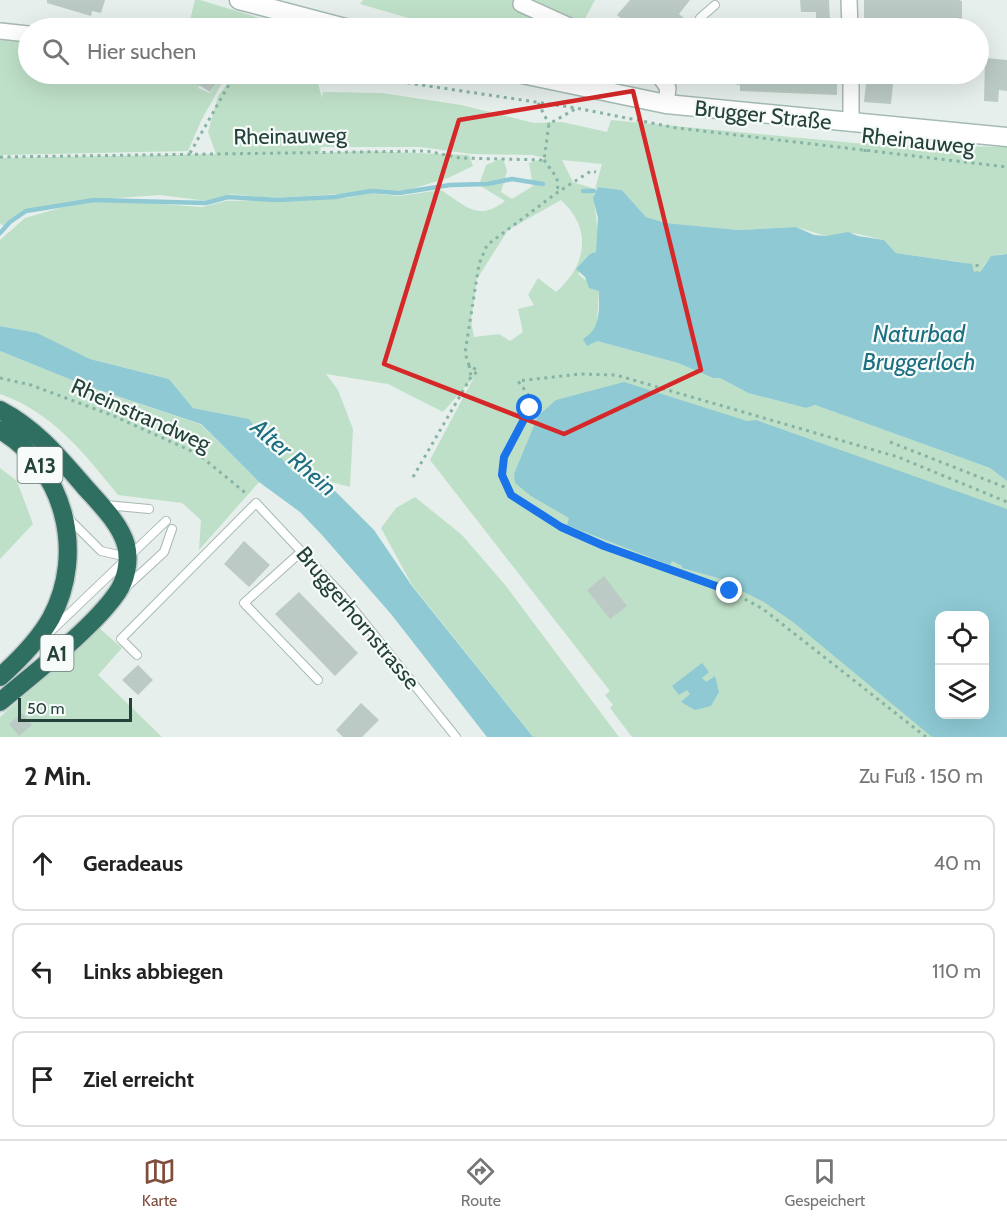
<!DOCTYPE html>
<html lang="de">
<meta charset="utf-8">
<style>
:root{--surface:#fff;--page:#f6f6f6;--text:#222;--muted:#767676;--line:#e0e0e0;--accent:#804e3d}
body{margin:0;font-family:Cabin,sans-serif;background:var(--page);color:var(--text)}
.controls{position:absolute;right:18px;bottom:18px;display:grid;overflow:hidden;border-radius:12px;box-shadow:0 6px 24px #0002}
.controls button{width:54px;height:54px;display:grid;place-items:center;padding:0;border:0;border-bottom:2px solid var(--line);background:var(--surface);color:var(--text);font:30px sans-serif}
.scale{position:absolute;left:18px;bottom:15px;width:114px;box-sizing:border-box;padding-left:6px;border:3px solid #24423a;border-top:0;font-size:16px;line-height:21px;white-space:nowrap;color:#24423a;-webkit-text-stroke:4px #f7fbf9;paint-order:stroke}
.stop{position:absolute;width:18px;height:18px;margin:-14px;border:4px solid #1a73e8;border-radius:50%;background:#fff}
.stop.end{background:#1a73e8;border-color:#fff;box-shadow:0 2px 6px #0008}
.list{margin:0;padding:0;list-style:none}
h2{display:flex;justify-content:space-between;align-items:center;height:78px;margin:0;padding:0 24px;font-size:26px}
h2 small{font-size:20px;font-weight:400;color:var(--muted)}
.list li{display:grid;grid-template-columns:39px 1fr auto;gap:18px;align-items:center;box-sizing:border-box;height:96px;margin:0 12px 12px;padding:0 12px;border:2px solid var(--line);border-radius:12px}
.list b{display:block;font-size:22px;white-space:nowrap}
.list em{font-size:20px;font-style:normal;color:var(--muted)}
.icon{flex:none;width:33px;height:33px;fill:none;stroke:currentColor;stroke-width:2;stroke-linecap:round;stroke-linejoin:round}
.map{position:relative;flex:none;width:1007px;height:737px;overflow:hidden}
.search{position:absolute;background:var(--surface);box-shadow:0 6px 24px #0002;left:18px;right:18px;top:18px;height:66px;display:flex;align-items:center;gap:15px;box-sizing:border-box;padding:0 21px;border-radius:33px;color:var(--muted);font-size:22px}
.sheet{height:402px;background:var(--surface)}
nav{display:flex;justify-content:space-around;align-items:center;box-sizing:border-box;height:84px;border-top:2px solid var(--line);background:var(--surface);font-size:16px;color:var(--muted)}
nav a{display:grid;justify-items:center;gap:3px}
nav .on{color:var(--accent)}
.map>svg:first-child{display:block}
.green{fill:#bfe0c8;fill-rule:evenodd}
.water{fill:#8ec9d4;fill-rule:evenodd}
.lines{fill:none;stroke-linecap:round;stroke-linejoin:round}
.stream{stroke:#8ec9d4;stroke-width:4.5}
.building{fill:#bbcac4}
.service-casing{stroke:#a8b8b2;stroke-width:10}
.minor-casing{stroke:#a8b8b2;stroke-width:18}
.secondary-casing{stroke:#a4bbb3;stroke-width:21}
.motorway-casing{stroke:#c2cac8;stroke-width:21}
.path{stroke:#86b3a5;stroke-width:3;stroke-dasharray:3 4.5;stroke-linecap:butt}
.service{stroke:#fff;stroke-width:8}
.minor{stroke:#fff;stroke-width:15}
.secondary{stroke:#fff;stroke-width:18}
.motorway{stroke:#2f6f62;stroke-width:18}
.route{stroke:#1a73e8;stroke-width:8}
.marked{fill:none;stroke:#d62828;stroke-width:4.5;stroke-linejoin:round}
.labels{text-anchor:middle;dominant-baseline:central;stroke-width:4.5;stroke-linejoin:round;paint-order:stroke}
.shield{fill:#f7fbf9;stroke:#637a73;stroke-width:1.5}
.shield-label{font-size:21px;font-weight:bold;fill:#24423a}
.street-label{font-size:22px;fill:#24423a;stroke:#f7fbf9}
.water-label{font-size:24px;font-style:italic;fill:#1c6f80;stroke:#f7fbf9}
</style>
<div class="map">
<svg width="1007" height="737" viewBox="0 0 1007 737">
<rect width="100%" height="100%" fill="#e6efeb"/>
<g class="green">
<path d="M195,0H200L292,28H188Z"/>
<path d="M363,0H516L513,6L562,28H443L360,4Z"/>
<path d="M521,0H595L582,24Z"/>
<path d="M0,39L28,41V74H204L198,88L210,93L223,74H227L201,121L188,151L0,155Z"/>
<path d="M235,74H320L317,80L322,98L323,92L382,93L461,105L534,123L562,122L607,132L611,120L876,145L1007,147V254C992,254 987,259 980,272H974L967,263L896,253L884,240L853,233L826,236L796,227L738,230L666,223L646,217L622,190L598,187L594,191C593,208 602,236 596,252C594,259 583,268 578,274L599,291L597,322L592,334L597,341L678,363L713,378H720L748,393L806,408L815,405L990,468L1007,481V737H632L610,708L613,705L605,695L610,691L430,460L474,377L443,412L388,384L326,374L338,390L353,429L350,487L293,472L249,419L193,408L169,379L90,359L36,333L0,326V240L25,218L60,208L105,200L202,207L226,201L347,198L369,193L399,196L441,190C466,206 478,222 505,201L479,185L486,165L503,158L507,171L501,192L512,199L533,186L529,163L545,158L532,155L471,154L420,147H321L320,153L365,151L469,155L473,166L448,178L408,190L273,198L230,194L207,201L160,195L75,201L30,209L3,226L0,223V158L216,154L208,132L218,96ZM562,160L602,164L595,189L573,182ZM561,200C595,231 584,268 556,292L538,278L528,295L534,305L518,309L523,332L510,341L499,334L474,337L471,321L477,279L508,230ZM940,616H984V714H940Z"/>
<path d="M0,351L84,385L200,424L259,482L199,550L201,520L182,503L118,495C85,454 52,412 0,394Z"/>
<path d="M0,468L17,481L33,524L0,559Z"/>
<path d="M415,497L462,535L506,586L619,737H533L412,585L381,528L396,508Z"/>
<path d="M99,628L122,648L98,675L162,737H0V717Z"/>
</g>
<g class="water">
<path d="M598,187L622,190L646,217L666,223L738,230L796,227L814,235L826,236L848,232L858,236L884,240L896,253L972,264L974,272H980L991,256L1007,254V481L990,468L815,405L806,408L748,393L720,378H713L678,363L597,341L587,346L583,339C601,329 599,310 599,291L589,288L585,277L576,269L590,254L596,252L598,218L593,198Z"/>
<path d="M0,326L37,333L90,359L169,379L193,408L249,419L293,472L324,480L374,530L412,586L533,737H487L391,614L322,535L300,512L259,482L201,424L84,385L0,351Z"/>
<path d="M624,382L747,421L756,420L1007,509V737H932L793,622L764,602L732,586L733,582L682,568V566L672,561L670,565L567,525L569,518L531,496L515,483L514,474L538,416L556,400ZM940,616H984V714H940Z"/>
<path d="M702,663L709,672L702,678L706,682L715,676L719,692L711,706L695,710L681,702L690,694L687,690L679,695L672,686Z"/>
</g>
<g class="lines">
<g class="stream">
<path d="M583,191H594"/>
<path d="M0,233L10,222L26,211L94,200L206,203L228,197L276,200L335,197L371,191L399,193L450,185L487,184L512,179L543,184"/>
</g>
</g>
<g class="building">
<path d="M47,0H105L101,13L92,11L91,16L47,3Z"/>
<path d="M630,0H690L679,14L692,25V28H633L617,15Z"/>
<path d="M800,0H829L830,22H816V12H801Z"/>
<path d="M864,0H959L962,1V22L864,20Z"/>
<path d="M985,58L1007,60V91L999,90L998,102L984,101Z"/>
<path d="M200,74H213L220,78L210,92L194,82Z"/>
<path d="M715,74H837V95L740,91V85L715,81Z"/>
<path d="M867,74H894L891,104L864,102Z"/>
<path d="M244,541L270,565L249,587L224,564Z"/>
<path d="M604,576L627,606L610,619L587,590Z"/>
<path d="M299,592L358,653L335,676L275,614Z"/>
<path d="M138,665L153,680L138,695L122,680Z"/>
<path d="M361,703L379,720L362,737H343L336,730Z"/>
<path d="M22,713L32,725L19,736L9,724Z"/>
</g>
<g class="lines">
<defs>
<g id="service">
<path d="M698,28L700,18L715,5"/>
<path d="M106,505L149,509"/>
<path d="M68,518L101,551L127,557"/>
<path d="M302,551L244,603L318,680"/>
<path d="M125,588L164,552L172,529"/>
<path d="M51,631L166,521"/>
<path d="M137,655L121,639L256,503L342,595L456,737"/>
</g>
<g id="minor">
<path d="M849,0L850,28"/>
<path d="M521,4L574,28"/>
<path d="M0,31L28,34"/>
<path d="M658,74L668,88L666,104"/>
<path d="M851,123V74"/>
</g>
<g id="secondary">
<path d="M239,0L345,28"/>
<path d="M522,74L666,104L1007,137"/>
</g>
<g id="motorway">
<path d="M0,410C35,428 59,457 84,486C99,503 120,523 126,545C130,561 126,580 117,593C92,629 34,673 0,702"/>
<path d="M0,430C65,468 86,553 51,618C38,641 19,660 0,677"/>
</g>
</defs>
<use href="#service" class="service-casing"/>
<use href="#minor" class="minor-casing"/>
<use href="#secondary" class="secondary-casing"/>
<use href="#motorway" class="motorway-casing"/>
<g class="path">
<path d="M348,74L576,108L677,128L1007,167"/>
<path d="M538,103L549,124"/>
<path d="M865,152L866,139"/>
<path d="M190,153L235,74"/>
<path d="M0,157L427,151L460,158L544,160L549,124L575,109"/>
<path d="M544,160L557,178L558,192"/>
<path d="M977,264V272"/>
<path d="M469,365L471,377"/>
<path d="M0,378L31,385L114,416L198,454L248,495"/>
<path d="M890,442L1007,488"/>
<path d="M413,477L471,377L478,371L469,365L465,353L479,264L487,245L558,192L591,171L596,172"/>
<path d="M926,737L763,609L730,591L672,572L561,527L511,495L503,475L504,457L530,408V397L518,381L580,374L616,375L898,457L1007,502"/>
</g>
<use href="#service" class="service"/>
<use href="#minor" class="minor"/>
<use href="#secondary" class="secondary"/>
<use href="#motorway" class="motorway"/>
</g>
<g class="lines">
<path class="route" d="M530,408L504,457L502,475L511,495L561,527L604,546L730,591"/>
</g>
<path class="marked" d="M633,91L701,370L564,434L384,364L459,120Z"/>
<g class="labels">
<g class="shield">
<rect x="17.5" y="447" width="45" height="36" rx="4.5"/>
<rect x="40.5" y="635" width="33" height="36" rx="4.5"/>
</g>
<g class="shield-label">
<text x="40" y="465">A13</text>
<text x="57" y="653">A1</text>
</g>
<g class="street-label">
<text transform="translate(763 115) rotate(6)">Brugger Straße</text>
<text transform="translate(290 136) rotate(-1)">Rheinauweg</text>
<text transform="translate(918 141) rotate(6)">Rheinauweg</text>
<text transform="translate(141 415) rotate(24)">Rheinstrandweg</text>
<text transform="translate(358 618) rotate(50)">Bruggerhornstrasse</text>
</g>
<g class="water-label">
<text x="919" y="333">Naturbad<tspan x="919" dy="28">Bruggerloch</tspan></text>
<text transform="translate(294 457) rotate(41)">Alter Rhein</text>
</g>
</g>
</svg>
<div class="controls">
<button><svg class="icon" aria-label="locate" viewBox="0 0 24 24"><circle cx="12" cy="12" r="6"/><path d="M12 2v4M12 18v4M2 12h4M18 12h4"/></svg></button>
<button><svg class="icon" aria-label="layers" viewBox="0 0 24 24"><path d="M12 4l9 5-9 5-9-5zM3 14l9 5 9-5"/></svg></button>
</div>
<div class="scale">50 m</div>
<div class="stop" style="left:530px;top:408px"></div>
<div class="stop end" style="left:730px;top:591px"></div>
<div class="search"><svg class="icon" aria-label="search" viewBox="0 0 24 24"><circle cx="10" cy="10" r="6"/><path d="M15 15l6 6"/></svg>Hier suchen</div>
</div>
<section class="sheet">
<h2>2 Min.<small>Zu Fuß · 150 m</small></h2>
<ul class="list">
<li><svg class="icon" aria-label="ahead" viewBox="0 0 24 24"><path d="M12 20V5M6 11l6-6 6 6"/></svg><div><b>Geradeaus</b></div><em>40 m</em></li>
<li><svg class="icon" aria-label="left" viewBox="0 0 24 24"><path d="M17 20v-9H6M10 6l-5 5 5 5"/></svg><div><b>Links abbiegen</b></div><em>110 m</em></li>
<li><svg class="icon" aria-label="arrive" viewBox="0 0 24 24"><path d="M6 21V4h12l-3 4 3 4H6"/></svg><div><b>Ziel erreicht</b></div></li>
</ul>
</section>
<nav>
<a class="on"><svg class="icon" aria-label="map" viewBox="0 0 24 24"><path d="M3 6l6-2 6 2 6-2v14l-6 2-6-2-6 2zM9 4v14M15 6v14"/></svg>Karte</a>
<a><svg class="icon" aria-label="directions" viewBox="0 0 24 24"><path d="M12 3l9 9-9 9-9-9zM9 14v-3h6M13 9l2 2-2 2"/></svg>Route</a>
<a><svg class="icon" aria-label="saved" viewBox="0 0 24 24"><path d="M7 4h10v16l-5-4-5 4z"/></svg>Gespeichert</a>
</nav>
